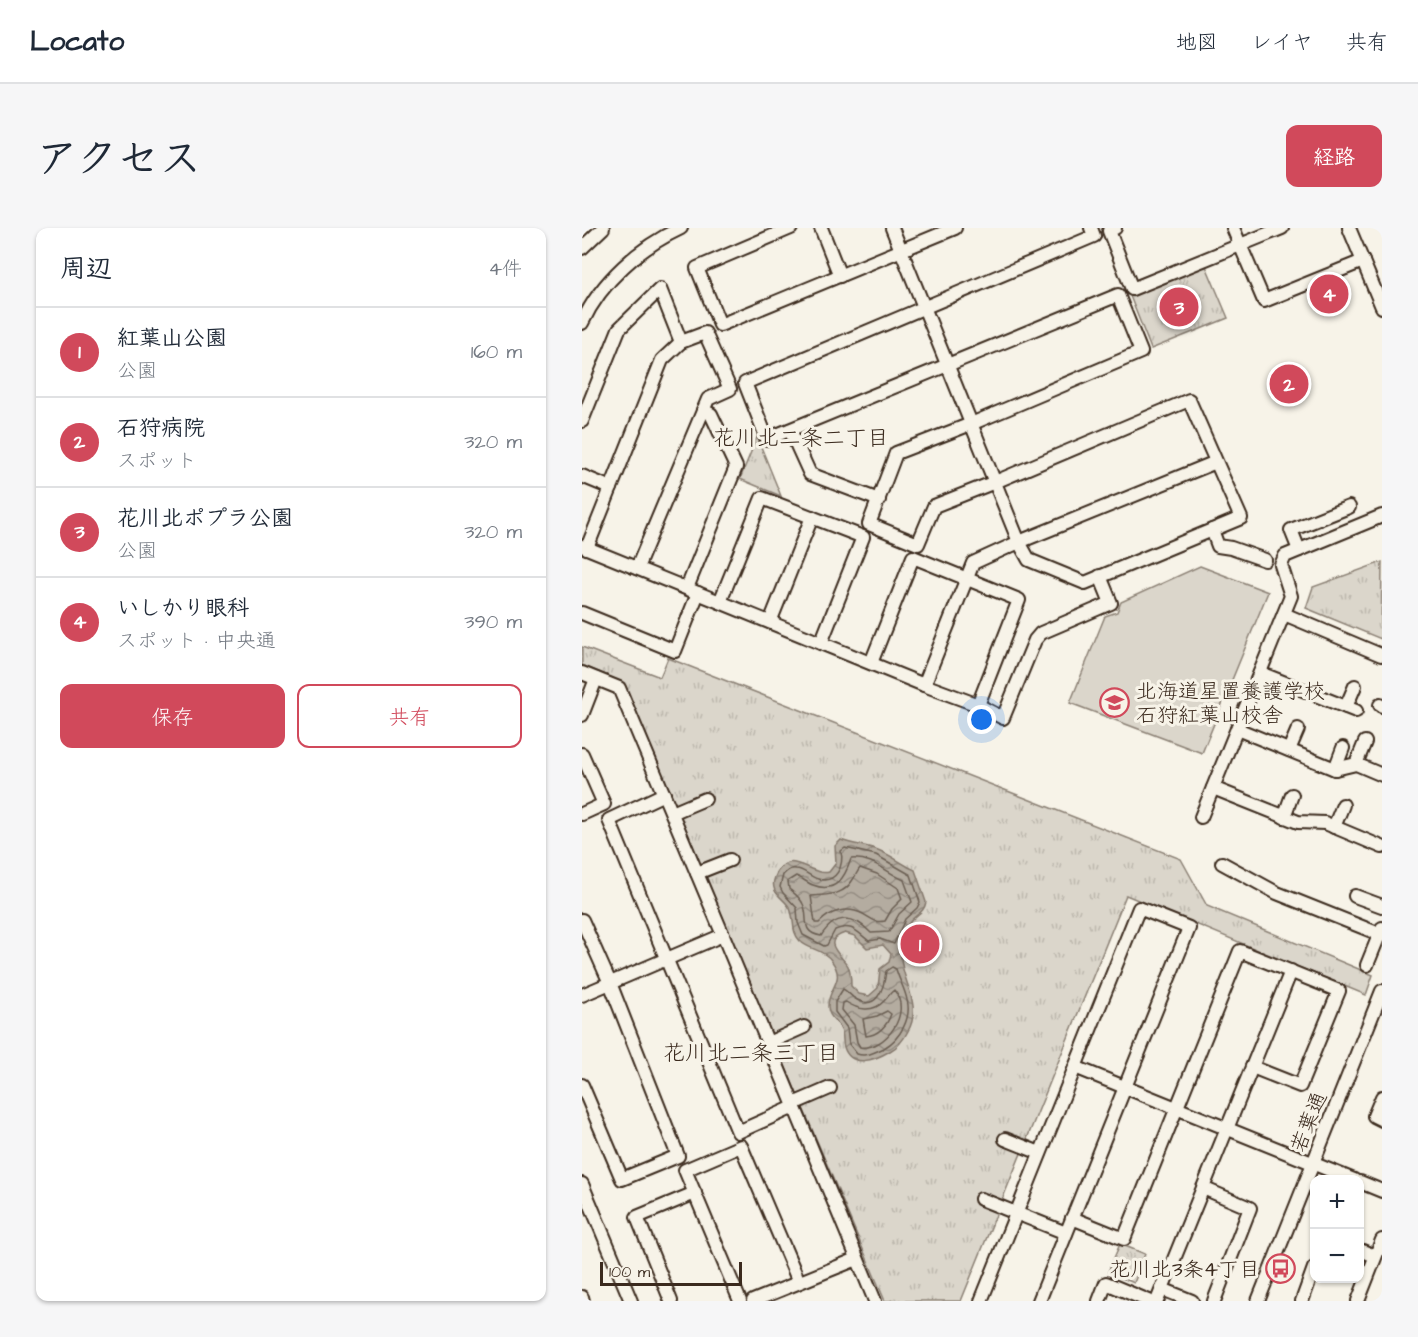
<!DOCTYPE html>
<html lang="ja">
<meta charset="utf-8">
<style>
:root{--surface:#fff;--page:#f6f6f7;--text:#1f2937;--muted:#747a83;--line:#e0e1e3;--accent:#d1495b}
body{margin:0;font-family:"Architects Daughter","Klee One",sans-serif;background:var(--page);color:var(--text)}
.controls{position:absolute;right:18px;bottom:18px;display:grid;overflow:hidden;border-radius:12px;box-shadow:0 2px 4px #0004}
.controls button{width:54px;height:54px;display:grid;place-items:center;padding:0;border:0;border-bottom:2px solid var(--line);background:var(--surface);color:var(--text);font:30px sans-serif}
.scale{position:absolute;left:18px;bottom:15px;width:142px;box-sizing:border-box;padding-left:6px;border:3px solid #3b2a1e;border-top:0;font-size:16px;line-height:21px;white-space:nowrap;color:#3b2a1e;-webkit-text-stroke:4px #f7f3e8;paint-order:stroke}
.you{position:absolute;left:400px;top:492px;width:21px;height:21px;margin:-15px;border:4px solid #fff;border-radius:50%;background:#1a73e8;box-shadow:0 0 0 9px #1a73e833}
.badge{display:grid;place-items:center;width:39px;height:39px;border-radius:50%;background:var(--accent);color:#fff;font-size:20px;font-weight:700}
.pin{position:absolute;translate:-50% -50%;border:3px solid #fff;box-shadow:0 2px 6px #0006}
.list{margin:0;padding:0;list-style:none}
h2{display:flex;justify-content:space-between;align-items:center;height:78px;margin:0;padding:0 24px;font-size:26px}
h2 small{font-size:20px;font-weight:400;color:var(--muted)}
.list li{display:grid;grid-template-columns:39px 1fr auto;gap:18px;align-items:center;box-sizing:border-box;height:90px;padding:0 24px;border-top:2px solid var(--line)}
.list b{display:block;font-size:22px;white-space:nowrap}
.list p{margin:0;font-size:20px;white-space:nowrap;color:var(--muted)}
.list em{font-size:20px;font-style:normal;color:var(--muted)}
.actions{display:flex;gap:12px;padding:18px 24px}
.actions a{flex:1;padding:14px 0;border:2px solid var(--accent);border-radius:12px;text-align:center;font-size:21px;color:var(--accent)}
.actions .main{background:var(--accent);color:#fff}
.map{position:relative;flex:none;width:800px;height:1073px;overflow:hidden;border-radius:12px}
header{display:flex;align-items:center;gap:36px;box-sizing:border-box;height:84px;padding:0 30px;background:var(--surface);border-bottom:2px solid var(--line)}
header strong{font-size:28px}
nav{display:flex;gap:33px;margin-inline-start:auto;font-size:21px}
.intro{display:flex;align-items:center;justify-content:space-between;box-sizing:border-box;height:144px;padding:0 36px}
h1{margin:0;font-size:42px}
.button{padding:15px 27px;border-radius:12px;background:var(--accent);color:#fff;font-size:21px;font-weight:700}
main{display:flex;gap:36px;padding:0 36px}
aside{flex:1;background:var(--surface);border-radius:12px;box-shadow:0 2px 4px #0004}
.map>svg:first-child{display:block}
.grass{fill:#dbd6cb;stroke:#8b8074;stroke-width:1.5}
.park{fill:url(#park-tufts);stroke:#8b8074;stroke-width:1.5}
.water{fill:url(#water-waves);stroke:#84786c;stroke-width:1.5;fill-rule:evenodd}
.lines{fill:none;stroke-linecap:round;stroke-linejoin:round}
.shore{stroke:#6b5e52;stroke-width:1.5}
.minor-casing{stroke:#3b2a1e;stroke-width:16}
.minor{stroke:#f7f3e8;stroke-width:12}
.labels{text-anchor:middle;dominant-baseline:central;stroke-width:6;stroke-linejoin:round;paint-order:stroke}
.poi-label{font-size:21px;fill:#3b2a1e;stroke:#f7f3e8;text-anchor:start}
.street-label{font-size:21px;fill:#3b2a1e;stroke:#f7f3e8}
.neighbourhood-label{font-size:22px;fill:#3b2a1e;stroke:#f7f3e8}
</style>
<header>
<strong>Locato</strong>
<nav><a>地図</a><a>レイヤ</a><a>共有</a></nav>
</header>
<div class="intro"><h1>アクセス</h1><a class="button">経路</a></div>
<main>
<aside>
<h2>周辺<small>4件</small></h2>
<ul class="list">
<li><span class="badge">1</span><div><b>紅葉山公園</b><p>公園</p></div><em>160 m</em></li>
<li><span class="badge">2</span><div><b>石狩病院</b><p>スポット</p></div><em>320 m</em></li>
<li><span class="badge">3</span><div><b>花川北ポプラ公園</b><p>公園</p></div><em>320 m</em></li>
<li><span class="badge">4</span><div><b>いしかり眼科</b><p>スポット · 中央通</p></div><em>390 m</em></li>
</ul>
<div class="actions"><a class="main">保存</a><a>共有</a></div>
</aside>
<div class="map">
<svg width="800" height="1073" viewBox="0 0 800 1073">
<defs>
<pattern id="park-tufts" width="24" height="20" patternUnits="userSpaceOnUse" patternTransform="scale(1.5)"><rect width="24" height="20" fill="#dbd6cb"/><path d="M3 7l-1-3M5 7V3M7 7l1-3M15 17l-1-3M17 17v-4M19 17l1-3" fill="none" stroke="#bdb8ae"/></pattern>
<pattern id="water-waves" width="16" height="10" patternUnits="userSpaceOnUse" patternTransform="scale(1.5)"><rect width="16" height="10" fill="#b4aca0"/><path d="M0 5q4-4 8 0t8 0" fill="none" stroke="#948c82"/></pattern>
</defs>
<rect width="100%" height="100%" fill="#f7f3e8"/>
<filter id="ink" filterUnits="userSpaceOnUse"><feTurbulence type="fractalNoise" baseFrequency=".0167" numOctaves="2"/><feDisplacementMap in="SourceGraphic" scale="12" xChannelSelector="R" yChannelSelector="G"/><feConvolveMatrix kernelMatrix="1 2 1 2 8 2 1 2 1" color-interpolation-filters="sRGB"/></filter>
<g filter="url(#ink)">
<path class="grass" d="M618,338L686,364L620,525L488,475L523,388L535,384L539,374Z"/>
<g class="park">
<path d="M624,38L646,90L569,121L548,68Z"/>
<path d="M175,209L199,268L158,251Z"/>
<path d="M800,334L799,411L724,380L731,359Z"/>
<path d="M0,419L78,449L86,430L599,631L625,678L791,747L784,767L544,667L379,1073H303L40,454L0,437Z"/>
<path d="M538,1016L563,1026L552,1055L526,1044Z"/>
</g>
<path class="water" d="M259,612C271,617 284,617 296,622C309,627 320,636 333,642L344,674C342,685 334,686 328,694C323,700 321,708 320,716C313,747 343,773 326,803C322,811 316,819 308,823C293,832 269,841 262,819C260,813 262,807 259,801C255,792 246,790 246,778C246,759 265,753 249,732C241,721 227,722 218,713C209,703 213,695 209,683C205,670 186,667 193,649C205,617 229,649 247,644L254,635L253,618ZM263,705L273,708L285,720L301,717L309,726L307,734L298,741L296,760L287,768L277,766L269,758C269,751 269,745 266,738C260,728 237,713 263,705Z"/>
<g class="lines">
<g class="shore">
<path d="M263,620L294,627L329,647L338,674L335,680L323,691L312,716L298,711L287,713C275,704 270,695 253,702L245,717L242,718L221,707L216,695L215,680L201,665L198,659L201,647C205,643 208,640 214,641C222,641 228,649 236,651C255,656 262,637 259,623Z"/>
<path d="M269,631C290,629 304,644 322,652L330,674L317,686L307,704L289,705C271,686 253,686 239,708C217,704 228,690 221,676C218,669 212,665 207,661L206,653L214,648C220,650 225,655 231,657C254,666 263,649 269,631Z"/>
<path d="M278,640L295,646L316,660L320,671L310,681L303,693C292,695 290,691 281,686C265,678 248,683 237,695H233L229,668C245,666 260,669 270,653C273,649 275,644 278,640Z"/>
<path d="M310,739L314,741C317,752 323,761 325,772C330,790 318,811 302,820C293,824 285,829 275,826L267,816L265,800L253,784V774L261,761C265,763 268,767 272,770C295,785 302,760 304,743Z"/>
<path d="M312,762C331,785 303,823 278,819L275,814L272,797L260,782L261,775L264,774C276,782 291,785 302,773C306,769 308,765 312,762Z"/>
<path d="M305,783L309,786C305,798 296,807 284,808L281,791L295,788Z"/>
</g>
<defs>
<g id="minor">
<path d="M209,0L115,40L138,97L373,0"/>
<path d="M239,0L258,48"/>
<path d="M509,0L512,8L163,155L185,211L536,67L559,124L389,196L314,225L287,296L336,316L352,278L413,254L607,172L659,290L503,355L447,332L437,314L634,234"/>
<path d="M533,0L527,3L550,61L700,0"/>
<path d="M651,0L682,73L781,33"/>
<path d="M767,0L800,79"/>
<path d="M0,20L21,0"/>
<path d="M0,95C19,53 58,19 99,0"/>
<path d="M0,193L37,101L78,61L99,114"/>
<path d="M208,202L228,246L297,272"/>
<path d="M0,248L29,260"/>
<path d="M630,302L636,318L649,320L683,332"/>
<path d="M0,318L342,457L391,335L437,314L310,0"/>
<path d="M5,320L80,132L99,114L123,105L148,161L126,171L55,340"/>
<path d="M717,322L709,302L767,279"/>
<path d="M105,360L154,239L129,186L121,182"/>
<path d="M138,374L180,270L281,309L239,415"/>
<path d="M0,385L93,423L116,365"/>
<path d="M702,386L799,427"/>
<path d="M188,394L230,289"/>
<path d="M289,435L331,329L437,372L396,477L342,457"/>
<path d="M0,445L37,460L141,707"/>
<path d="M678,445L774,483"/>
<path d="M396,477L421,490L453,412L459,405L529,375L518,348"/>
<path d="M798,477L800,478"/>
<path d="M764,479L773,458"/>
<path d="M0,487L14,451"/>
<path d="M655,501L753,541L774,536L800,547"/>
<path d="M707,522L716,501"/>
<path d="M0,526L22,576L0,586"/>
<path d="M774,536L783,514"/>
<path d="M753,541L761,520"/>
<path d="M631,560L716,594L743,595L800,619"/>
<path d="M82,566L27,592L156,904L212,879"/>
<path d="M90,585L123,571"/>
<path d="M619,589L709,368L699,337L703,328L800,288"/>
<path d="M702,589L710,567"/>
<path d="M752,599L761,577"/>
<path d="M640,635L695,665L800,707"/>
<path d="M115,645L148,632"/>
<path d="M773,668L800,678"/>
<path d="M0,692L28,755L96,928L40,951L0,857"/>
<path d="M785,737L800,700"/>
<path d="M0,767L141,707L293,1073"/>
<path d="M186,815L222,799"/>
<path d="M493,839L772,952"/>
<path d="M800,869L792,888L800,892"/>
<path d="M211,876L248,860"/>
<path d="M423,911L458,925"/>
<path d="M778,954L800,963"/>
<path d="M0,956L49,1073"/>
<path d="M621,960L668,980L632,1073"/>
<path d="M399,971L484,1005"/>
<path d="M490,990L542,1011L658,723L757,763L718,858L670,839"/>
<path d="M778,1022L793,1028"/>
<path d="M580,1061L610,1073"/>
<path d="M0,1069L1,1073"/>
<path d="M89,1073L55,989L113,965"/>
<path d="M158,1073L103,942L159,918L217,1054"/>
<path d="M171,1073L275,1031"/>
<path d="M399,1073L557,680L607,700L457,1073"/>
<path d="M517,1073L524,1055L567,1073"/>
<path d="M575,1073L709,743"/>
<path d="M676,1073L800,763"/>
<path d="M720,1073L732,1040"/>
<path d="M776,1073L800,1012"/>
</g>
</defs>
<use href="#minor" class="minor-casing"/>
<use href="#minor" class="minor"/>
</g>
</g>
<defs>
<symbol id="school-ring" viewBox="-11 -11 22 22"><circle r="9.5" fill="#f7f3e8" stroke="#d1495b" stroke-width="1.5"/><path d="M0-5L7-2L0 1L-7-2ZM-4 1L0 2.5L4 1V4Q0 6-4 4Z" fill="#d1495b"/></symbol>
<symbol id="bus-ring" viewBox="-11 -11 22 22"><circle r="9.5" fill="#f7f3e8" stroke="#d1495b" stroke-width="1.5"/><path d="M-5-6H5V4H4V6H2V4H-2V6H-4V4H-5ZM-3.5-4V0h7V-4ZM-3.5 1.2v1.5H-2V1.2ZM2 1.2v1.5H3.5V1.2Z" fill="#d1495b"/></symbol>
</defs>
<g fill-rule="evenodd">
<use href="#school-ring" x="516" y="458" width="33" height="33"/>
<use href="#bus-ring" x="682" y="1024" width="33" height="33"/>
</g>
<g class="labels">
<g class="poi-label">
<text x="554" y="463">北海道星置養護学校<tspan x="554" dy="24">石狩紅葉山校舎</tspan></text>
<text x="678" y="1041" text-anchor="end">花川北3条4丁目</text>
</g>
<g class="street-label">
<text transform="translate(727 894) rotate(-68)">若葉通</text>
</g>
<g class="neighbourhood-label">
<text x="219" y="210">花川北二条二丁目</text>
<text x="169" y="825">花川北二条三丁目</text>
</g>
</g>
</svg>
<div class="controls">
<button>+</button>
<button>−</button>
</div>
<div class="scale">100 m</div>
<div class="you"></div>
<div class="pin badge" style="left:338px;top:716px">1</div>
<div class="pin badge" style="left:707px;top:156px">2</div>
<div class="pin badge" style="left:597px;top:79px">3</div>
<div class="pin badge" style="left:747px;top:66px">4</div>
</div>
</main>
